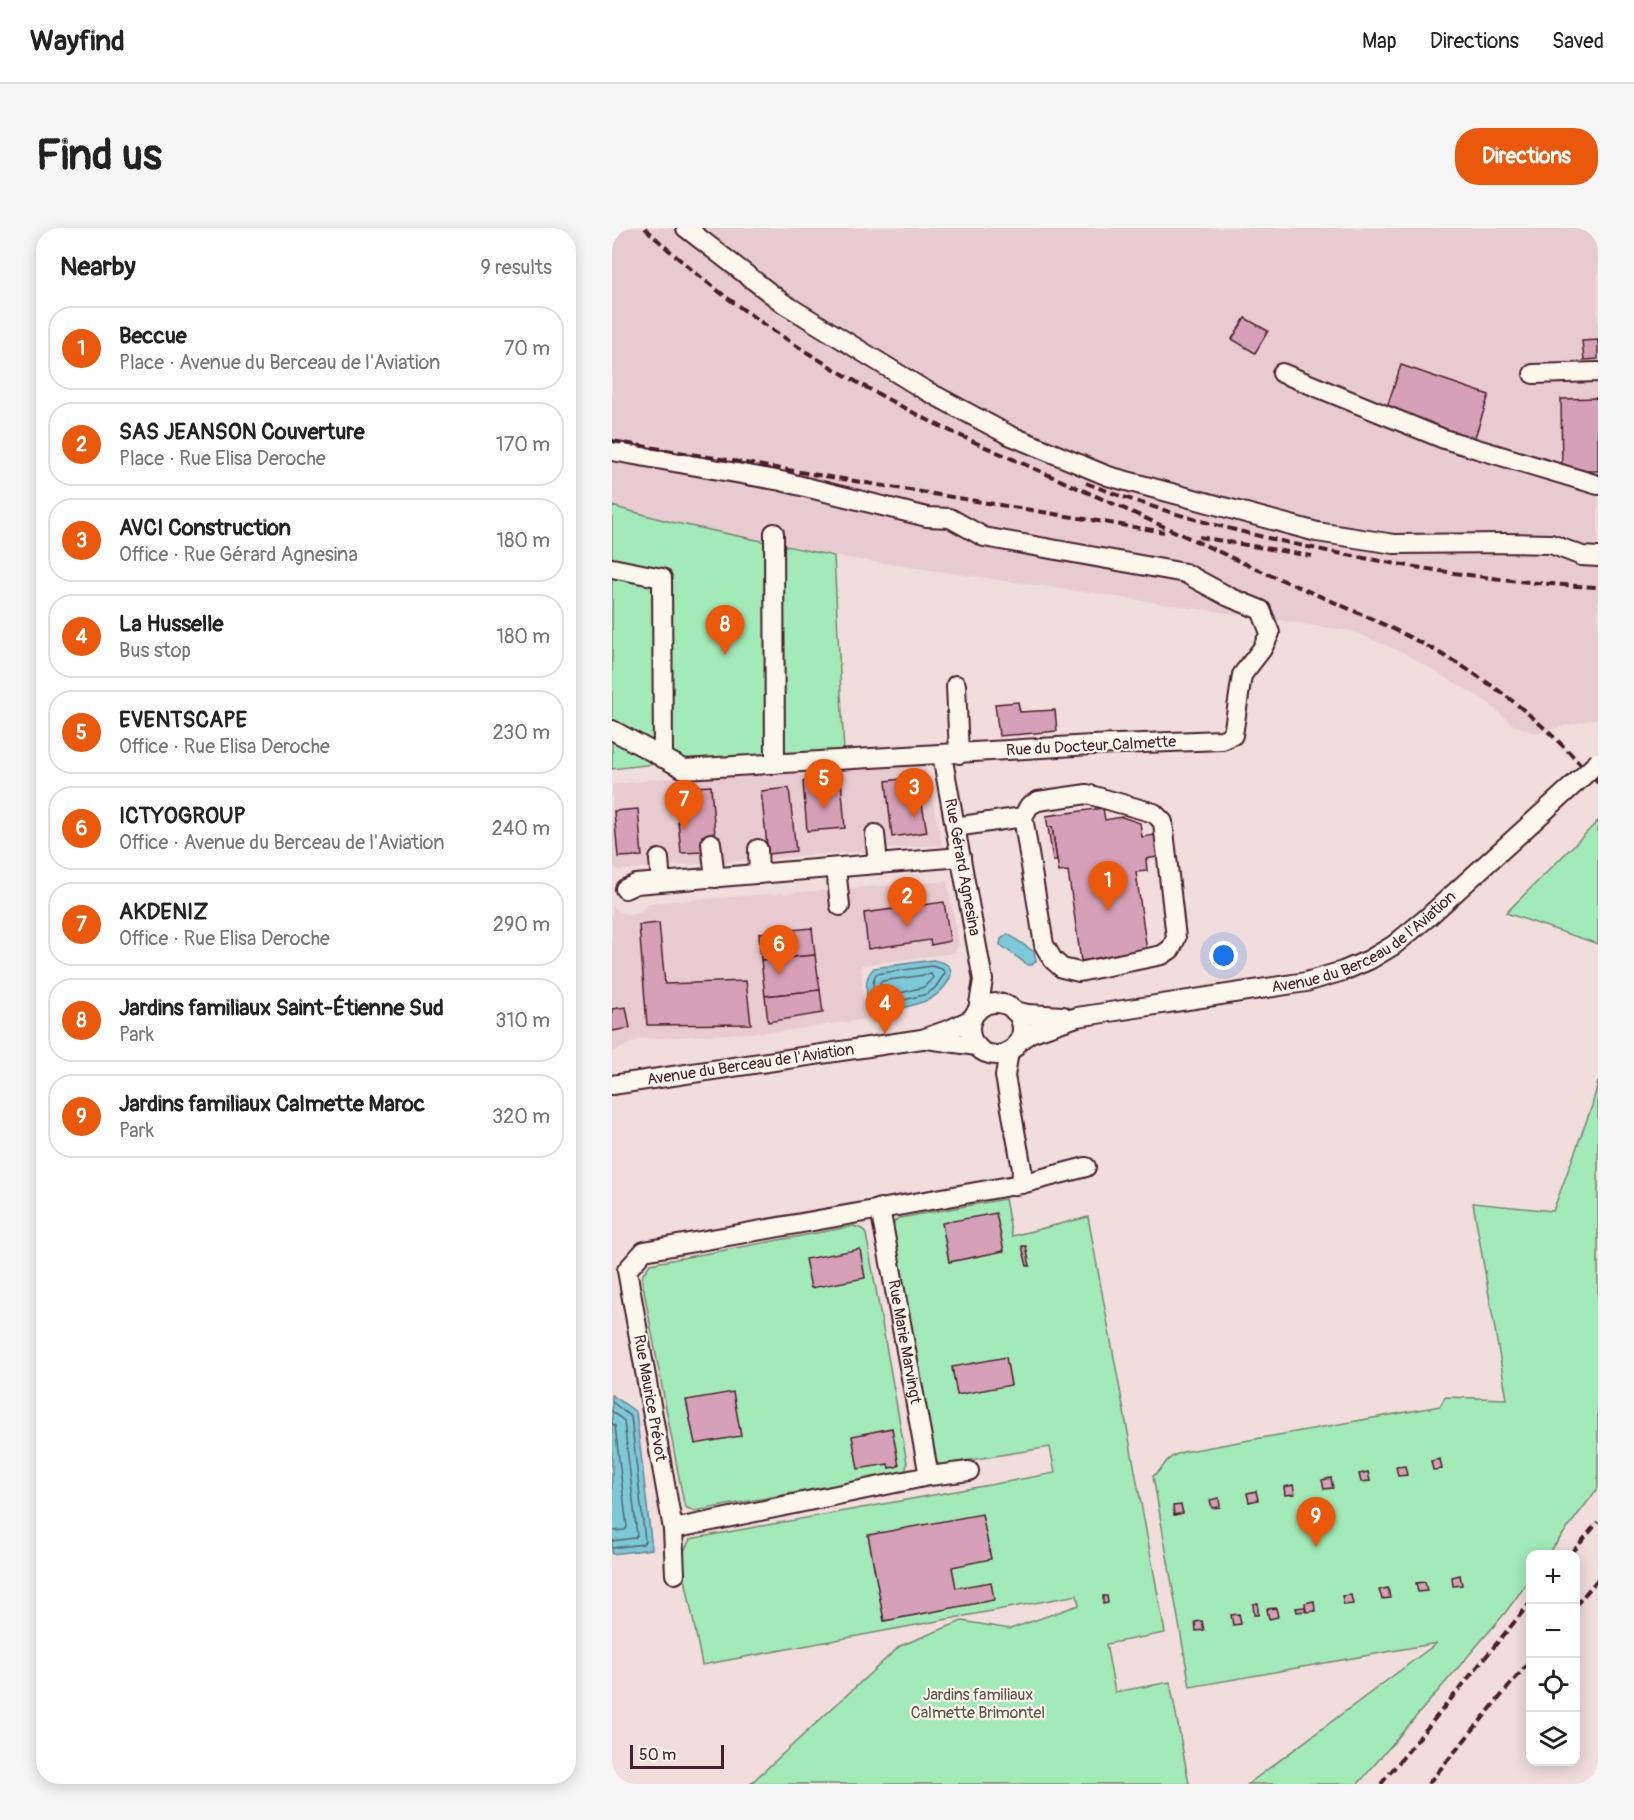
<!DOCTYPE html>
<meta charset="utf-8">
<style>
:root{--surface:#fff;--page:#f6f6f6;--text:#222;--muted:#767676;--line:#e0e0e0;--accent:#ea580c}
body{margin:0;font-family:Pangolin,sans-serif;background:var(--page);color:var(--text)}
.controls{position:absolute;right:18px;bottom:18px;display:grid;overflow:hidden;border-radius:12px;box-shadow:0 3px 15px #0003}
.controls button{width:54px;height:54px;display:grid;place-items:center;padding:0;border:0;border-bottom:2px solid var(--line);background:var(--surface);color:var(--text);font:30px sans-serif}
.scale{position:absolute;left:18px;bottom:15px;width:94px;box-sizing:border-box;padding-left:6px;border:3px solid #4a1f2b;border-top:0;font-size:16px;line-height:21px;white-space:nowrap;color:#4a1f2b;-webkit-text-stroke:4px #fbf7ec;paint-order:stroke}
.you{position:absolute;left:612px;top:728px;width:21px;height:21px;margin:-15px;border:4px solid #fff;border-radius:50%;background:#1a73e8;box-shadow:0 0 0 9px #1a73e833}
.badge{display:grid;place-items:center;width:39px;height:39px;border-radius:50%;background:var(--accent);color:#fff;font-size:20px;font-weight:700}
.pin{position:absolute;translate:-50% -50px;filter:drop-shadow(0 2px 3px #0008)}
.pin::after{content:'';position:absolute;top:32px;width:21px;height:18px;background:inherit;clip-path:polygon(0 0,100% 0,50% 100%)}
.list{margin:0;padding:0;list-style:none}
h2{display:flex;justify-content:space-between;align-items:center;height:78px;margin:0;padding:0 24px;font-size:26px}
h2 small{font-size:20px;font-weight:400;color:var(--muted)}
.list li{display:grid;grid-template-columns:39px 1fr auto;gap:18px;align-items:center;box-sizing:border-box;height:84px;margin:0 12px 12px;padding:0 12px;border:2px solid var(--line);border-radius:24px}
.list b{display:block;font-size:22px;white-space:nowrap}
.list p{margin:0;font-size:20px;white-space:nowrap;color:var(--muted)}
.list em{font-size:20px;font-style:normal;color:var(--muted)}
.icon{flex:none;width:33px;height:33px;fill:none;stroke:currentColor;stroke-width:2;stroke-linecap:round;stroke-linejoin:round}
.map{position:relative;flex:none;width:986px;height:1556px;overflow:hidden;border-radius:24px}
header{display:flex;align-items:center;gap:36px;box-sizing:border-box;height:84px;padding:0 30px;background:var(--surface);border-bottom:2px solid var(--line)}
header strong{font-size:28px}
nav{display:flex;gap:33px;margin-inline-start:auto;font-size:21px}
.intro{display:flex;align-items:center;justify-content:space-between;box-sizing:border-box;height:144px;padding:0 36px}
h1{margin:0;font-size:42px}
.button{padding:15px 27px;border-radius:24px;background:var(--accent);color:#fff;font-size:21px;font-weight:700}
main{display:flex;gap:36px;padding:0 36px}
aside{flex:1;background:var(--surface);border-radius:24px;box-shadow:0 3px 15px #0003}
.map>svg:first-child{display:block}
.built{fill:#e8cbd1}
.green{fill:#a2ebb8;stroke:#768572;stroke-width:1.5}
.water{fill:#7bc9d8;stroke:#678593;stroke-width:1.5}
.lines{fill:none;stroke-linecap:round;stroke-linejoin:round}
.shore{stroke:#5e6370;stroke-width:1.5}
.building{fill:#d6a1b8;stroke:#4a1f2b;stroke-width:1.5}
.minor-casing{stroke:#4a1f2b;stroke-width:22}
.minor{stroke:#fbf7ec;stroke-width:18}
.rail{stroke:#4a1f2b;stroke-width:4;stroke-dasharray:9 4.5;stroke-linecap:butt}
.minor-bridge-casing{stroke:#4a1f2b;stroke-width:22;stroke-linecap:butt}
.minor-bridge{stroke:#fbf7ec;stroke-width:18}
.labels{text-anchor:middle;dominant-baseline:central;stroke-width:4.5;stroke-linejoin:round;paint-order:stroke}
.street-label{font-size:16px;fill:#4a1f2b;stroke:#fbf7ec}
.park-label{font-size:16px;fill:#60524e;stroke:#fbf7ec}
</style>
<header>
<strong>Wayfind</strong>
<nav><a>Map</a><a>Directions</a><a>Saved</a></nav>
</header>
<div class="intro"><h1>Find us</h1><a class="button">Directions</a></div>
<main>
<aside>
<h2>Nearby<small>9 results</small></h2>
<ul class="list">
<li><span class="badge">1</span><div><b>Beccue</b><p>Place · Avenue du Berceau de l'Aviation</p></div><em>70 m</em></li>
<li><span class="badge">2</span><div><b>SAS JEANSON Couverture</b><p>Place · Rue Elisa Deroche</p></div><em>170 m</em></li>
<li><span class="badge">3</span><div><b>AVCI Construction</b><p>Office · Rue Gérard Agnesina</p></div><em>180 m</em></li>
<li><span class="badge">4</span><div><b>La Husselle</b><p>Bus stop</p></div><em>180 m</em></li>
<li><span class="badge">5</span><div><b>EVENTSCAPE</b><p>Office · Rue Elisa Deroche</p></div><em>230 m</em></li>
<li><span class="badge">6</span><div><b>ICTYOGROUP</b><p>Office · Avenue du Berceau de l'Aviation</p></div><em>240 m</em></li>
<li><span class="badge">7</span><div><b>AKDENIZ</b><p>Office · Rue Elisa Deroche</p></div><em>290 m</em></li>
<li><span class="badge">8</span><div><b>Jardins familiaux Saint-Étienne Sud</b><p>Park</p></div><em>310 m</em></li>
<li><span class="badge">9</span><div><b>Jardins familiaux Calmette Maroc</b><p>Park</p></div><em>320 m</em></li>
</ul>
</aside>
<div class="map">
<svg width="986" height="1556" viewBox="0 0 986 1556">
<rect width="100%" height="100%" fill="#f0dddc"/>
<filter id="ink" filterUnits="userSpaceOnUse"><feTurbulence type="fractalNoise" baseFrequency=".0167" numOctaves="2"/><feDisplacementMap in="SourceGraphic" scale="12" xChannelSelector="R" yChannelSelector="G"/><feConvolveMatrix kernelMatrix="1 2 1 2 8 2 1 2 1" color-interpolation-filters="sRGB"/></filter>
<g filter="url(#ink)">
<g class="built">
<path d="M0,0H986V490L923,505L901,497L874,473L792,425L740,403L222,328L59,294L0,278Z"/>
<path d="M313,536L330,617L7,642L0,637V557L54,550Z"/>
<path d="M335,653L347,717L342,725L249,737L253,791L173,803L28,811L0,824V677L7,684L19,687L28,684L37,675Z"/>
</g>
<g class="green">
<path d="M0,278L59,294L222,328L232,525L33,537L0,541Z"/>
<path d="M986,593V716L894,685Z"/>
<path d="M986,854V1260L936,1326H918V1351L893,1385L746,1556H636L825,1415L578,1459L541,1248C556,1238 549,1231 571,1224L828,1178L833,1169L895,1171L861,975L941,983L980,878Z"/>
<path d="M393,971L400,1008L476,989L553,1405L494,1416L503,1464L558,1454L577,1556H138L288,1418L350,1393L398,1401L467,1377L465,1367L90,1437L69,1330L78,1311L443,1245L438,1219L328,1237L324,1234L322,1227L281,1002L282,994L287,990Z"/>
<path d="M242,998L250,1001L254,1006L295,1235L294,1241L289,1245L83,1283L75,1280L72,1276L30,1052L31,1046L38,1036Z"/>
</g>
<g class="water">
<path d="M396,706L422,724L424,733L420,737H416L388,717L389,711Z"/>
<path d="M321,732C325,733 331,734 334,736C349,746 326,768 316,772C300,778 278,785 261,781C253,770 251,749 262,740Z"/>
<path d="M0,1167L24,1184L40,1321L0,1326Z"/>
</g>
<g class="lines">
<g class="shore">
<path d="M320,738L330,741L333,745L323,760L315,766L273,777L264,774L261,755L264,746Z"/>
<path d="M319,746L321,750L312,759L273,769L270,768L268,756L270,753Z"/>
<path d="M0,1174L19,1189L33,1313L31,1316L0,1320"/>
<path d="M0,1183L12,1193L25,1307L23,1310L0,1313"/>
<path d="M0,1195L3,1198L15,1299L13,1302L0,1303"/>
</g>
</g>
<g class="building">
<path d="M633,90L656,103L643,125L620,111Z"/>
<path d="M986,112V131L972,132L970,113Z"/>
<path d="M789,137L877,167L862,212L774,182Z"/>
<path d="M986,170V243H950L949,171Z"/>
<path d="M406,474L408,484L443,482L445,503L387,508L383,476Z"/>
<path d="M305,549L315,604L280,609L274,553Z"/>
<path d="M229,551L233,600L195,603L191,553Z"/>
<path d="M99,558L103,607L90,608L89,617H91L92,624L69,625L63,560Z"/>
<path d="M177,560L184,623L156,626L149,563Z"/>
<path d="M491,580L493,592L510,589L528,595L530,609L543,607L546,629L534,631L535,643L524,644L535,723L469,733L456,643L447,644L440,599H436L434,588Z"/>
<path d="M26,581L30,628L6,629L2,583Z"/>
<path d="M436,599H440L445,633H441Z"/>
<path d="M332,674L338,713L319,717L318,712L256,721L252,685Z"/>
<path d="M47,695L53,756L134,753L139,796L35,797L27,697Z"/>
<path d="M200,700L203,727L149,732L147,705Z"/>
<path d="M203,727L208,762L153,768L149,732Z"/>
<path d="M208,762L211,785L156,794L153,768Z"/>
<path d="M14,779L18,800L0,803V781Z"/>
<path d="M384,985L392,1023L337,1034L330,995Z"/>
<path d="M410,1018H414L418,1038H415Z"/>
<path d="M248,1021L253,1050L199,1060L193,1031Z"/>
<path d="M394,1129L399,1157L345,1167L340,1139Z"/>
<path d="M121,1164L129,1208L83,1216L74,1172Z"/>
<path d="M280,1200L287,1238L277,1240L276,1236L246,1241L240,1208Z"/>
<path d="M828,1231L830,1241L821,1242L819,1233Z"/>
<path d="M793,1238L795,1247L786,1248L784,1239Z"/>
<path d="M756,1244L758,1253L749,1254L747,1246Z"/>
<path d="M719,1250L721,1260L712,1261L710,1252Z"/>
<path d="M681,1257L683,1266L673,1267L672,1259Z"/>
<path d="M644,1263L646,1272L637,1274L635,1265Z"/>
<path d="M607,1270L608,1279L600,1280L598,1272Z"/>
<path d="M569,1277L571,1285L562,1287L561,1278Z"/>
<path d="M370,1286L379,1331L340,1339L344,1360L379,1354L382,1372L272,1393L256,1307Z"/>
<path d="M848,1347L850,1357L841,1358L840,1349Z"/>
<path d="M813,1354L815,1363L806,1364L804,1355Z"/>
<path d="M776,1360L778,1370L770,1371L767,1362Z"/>
<path d="M739,1367L741,1376L732,1377L730,1368Z"/>
<path d="M491,1368H495L496,1375L491,1376Z"/>
<path d="M702,1373L703,1383L694,1384L693,1375Z"/>
<path d="M646,1375V1387H642L641,1376Z"/>
<path d="M693,1379L694,1383L685,1384L684,1380Z"/>
<path d="M664,1380L666,1389L657,1391L655,1381Z"/>
<path d="M627,1386L629,1396L621,1397L619,1387Z"/>
<path d="M590,1393L592,1402L584,1403L583,1394Z"/>
</g>
<g class="lines">
<defs>
<g id="minor">
<path d="M74,0L171,75L311,161L397,207L496,248L705,304L782,316L892,315L939,316L970,328L986,329"/>
<path d="M670,145L832,211L986,257"/>
<path d="M921,146L986,144"/>
<path d="M0,223L169,253L315,289L338,290L372,309L573,345L617,369L649,382L658,405L650,421L630,447L621,507L610,512L480,517L72,541L0,502"/>
<path d="M162,305L163,536"/>
<path d="M0,340L50,350L51,530"/>
<path d="M344,457L347,526"/>
<path id="s1" d="M330,527L371,752L366,782"/>
<path d="M343,599L411,589L432,717L441,732L450,740L467,744L550,727L559,721L564,710L551,594L542,585L475,566L426,573L417,578L411,589"/>
<path d="M263,606L266,636"/>
<path d="M99,615L103,650"/>
<path d="M146,621L147,646"/>
<path d="M47,631L49,654"/>
<path d="M224,640L228,678"/>
<path d="M13,661L24,656L349,629"/>
<circle cx="384" cy="801" r="26"/>
<path d="M402,783L416,786L451,788"/>
<path d="M315,811L365,818"/>
<path id="s2" d="M406,814L418,805L465,789L694,754L731,743L757,732L782,717L816,689L968,551"/>
<path d="M397,823L393,848L410,941L409,956"/>
<path id="s3" d="M0,857L310,811L341,800L360,791"/>
<path id="s4" d="M268,980L317,1248"/>
<path d="M61,1301L317,1248L357,1243"/>
<path d="M63,1346L61,1301L15,1042L32,1023L409,956L474,939"/>
</g>
</defs>
<use href="#minor" class="minor-casing"/>
<use href="#minor" class="minor"/>
<g class="rail">
<path d="M33,0C112,76 207,136 304,186C348,209 395,228 441,249C504,277 567,305 629,334C711,371 796,401 870,451C914,480 951,516 986,555"/>
<path d="M0,213L552,304"/>
<path d="M474,255C553,286 637,307 720,324C808,341 896,355 986,359"/>
<path d="M587,309L700,328"/>
<path d="M959,1326L986,1294"/>
<path d="M963,1378L986,1351"/>
<path d="M769,1556L918,1375"/>
<path d="M816,1556L918,1433"/>
</g>
<defs>
<path id="minor-bridge" d="M968,551L986,534"/>
</defs>
<use href="#minor-bridge" class="minor-bridge-casing"/>
<use href="#minor-bridge" class="minor-bridge"/>
</g>
</g>
<g class="labels">
<g class="street-label">
<text transform="translate(479 518) rotate(-3)">Rue du Docteur Calmette</text>
<text stroke="none"><textPath href="#s1" startOffset="114">Rue Gérard Agnesina</textPath></text>
<text stroke="none"><textPath href="#s2" startOffset="366">Avenue du Berceau de l'Aviation</textPath></text>
<text stroke="none"><textPath href="#s3" startOffset="140">Avenue du Berceau de l'Aviation</textPath></text>
<text stroke="none"><textPath href="#s4" startOffset="136">Rue Marie Marvingt</textPath></text>
<text transform="translate(38 1170) rotate(80)">Rue Maurice Prévot</text>
</g>
<g class="park-label">
<text x="366" y="1467">Jardins familiaux<tspan x="366" dy="18">Calmette Brimontel</tspan></text>
</g>
</g>
</svg>
<div class="controls">
<button>+</button>
<button>−</button>
<button><svg class="icon" aria-label="locate" viewBox="0 0 24 24"><circle cx="12" cy="12" r="6"/><path d="M12 2v4M12 18v4M2 12h4M18 12h4"/></svg></button>
<button><svg class="icon" aria-label="layers" viewBox="0 0 24 24"><path d="M12 4l9 5-9 5-9-5zM3 14l9 5 9-5"/></svg></button>
</div>
<div class="scale">50 m</div>
<div class="you"></div>
<div class="pin badge" style="left:496px;top:683px">1</div>
<div class="pin badge" style="left:295px;top:699px">2</div>
<div class="pin badge" style="left:302px;top:590px">3</div>
<div class="pin badge" style="left:273px;top:806px">4</div>
<div class="pin badge" style="left:212px;top:581px">5</div>
<div class="pin badge" style="left:167px;top:747px">6</div>
<div class="pin badge" style="left:72px;top:602px">7</div>
<div class="pin badge" style="left:113px;top:427px">8</div>
<div class="pin badge" style="left:704px;top:1319px">9</div>
</div>
</main>
